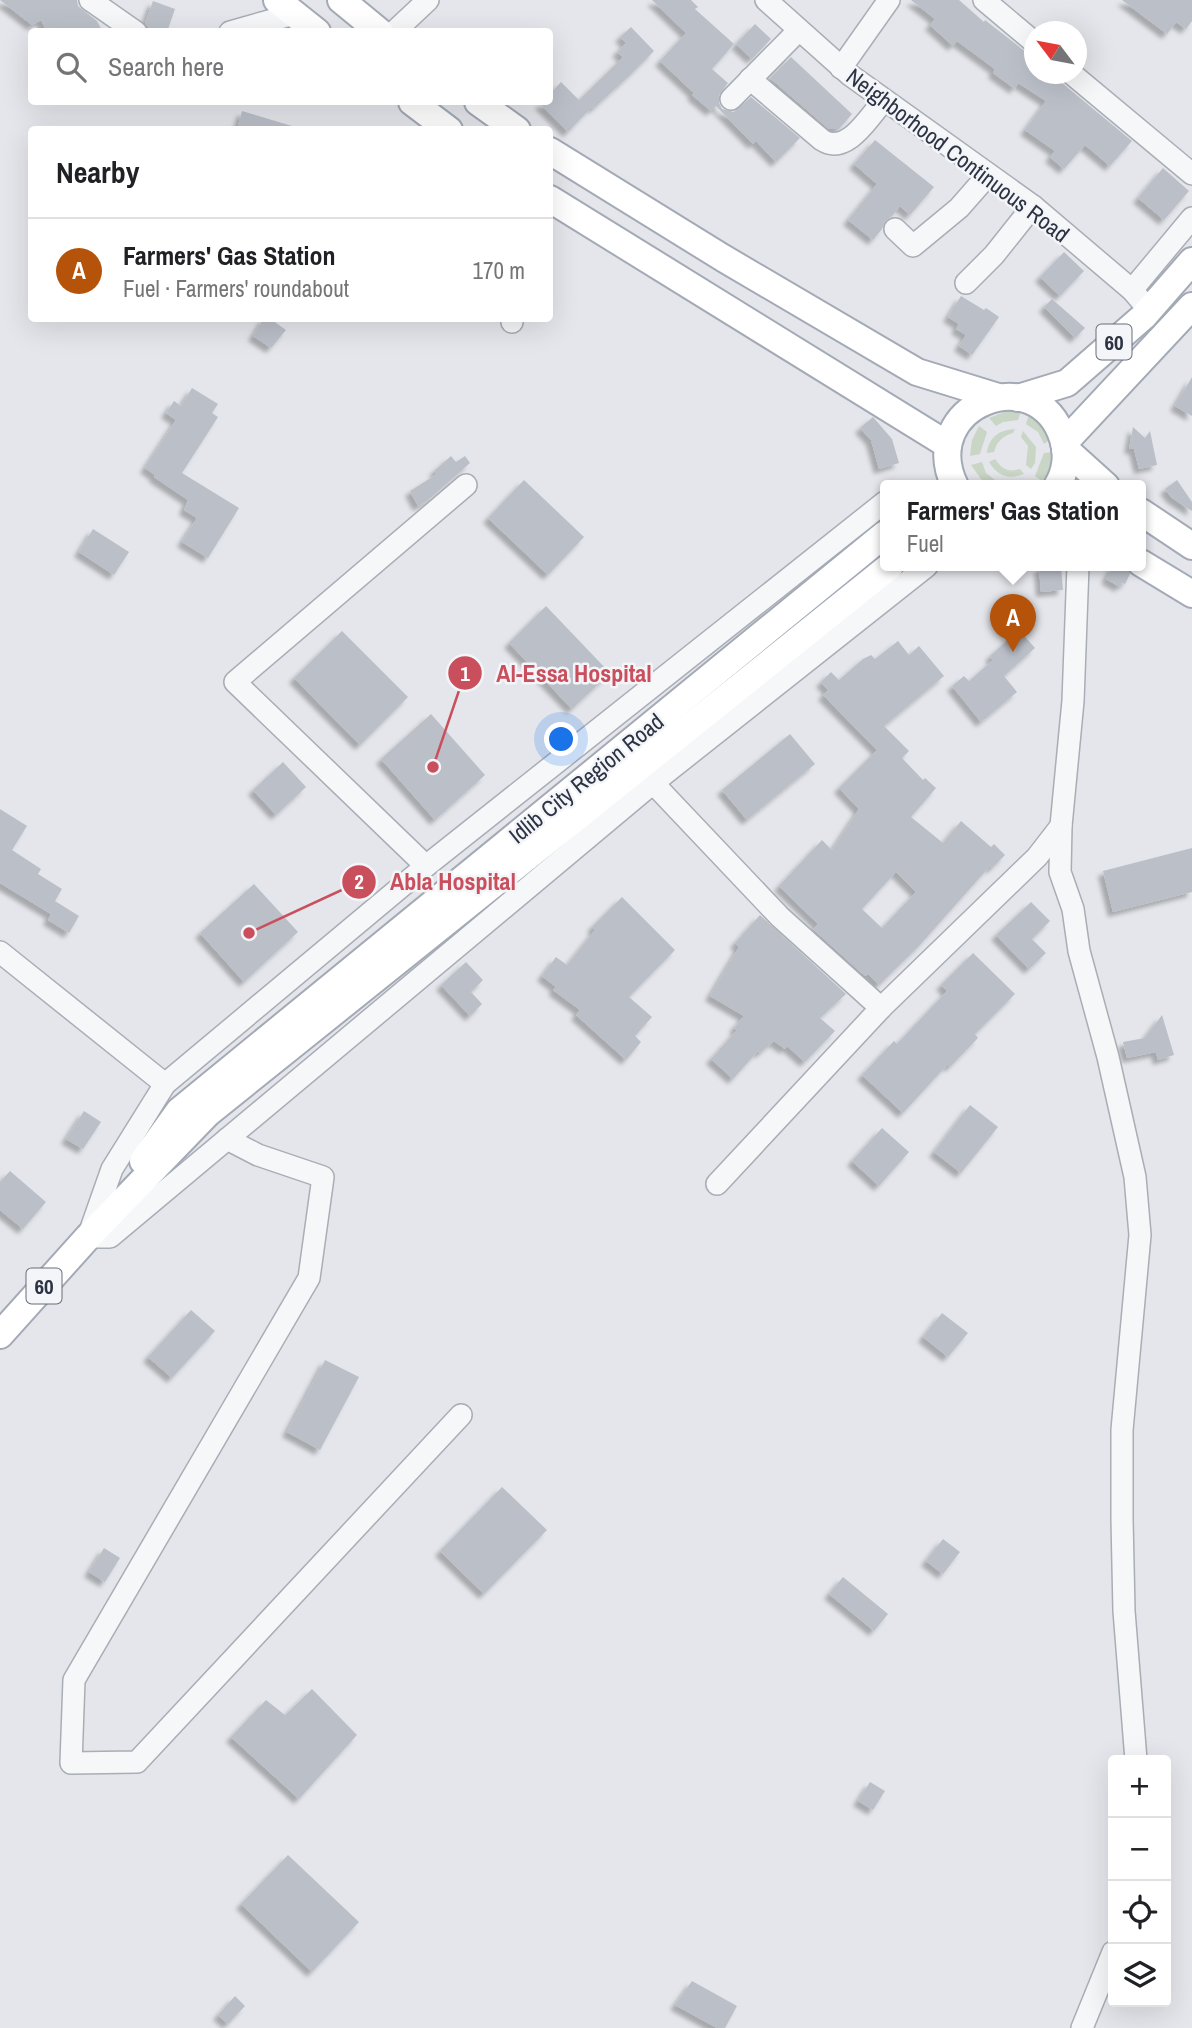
<!DOCTYPE html>
<meta charset="utf-8">
<style>
:root{--surface:#fff;--page:#f6f6f6;--text:#202124;--muted:#757577;--line:#e0e0e0;--accent:#b45309}
body{margin:0;font-family:"Archivo Narrow",sans-serif;background:var(--page);color:var(--text)}
.controls{position:absolute;right:21px;bottom:21px;display:grid;overflow:hidden;border-radius:7px;box-shadow:0 7px 28px #0002}
.controls button{width:63px;height:63px;display:grid;place-items:center;padding:0;border:0;border-bottom:2px solid var(--line);background:var(--surface);color:var(--text);font:35px sans-serif}
.compass{position:absolute;left:1024px;top:21px;width:63px;height:63px;border-radius:50%;background:var(--surface);box-shadow:0 7px 28px #0002;rotate:302deg}
.you{position:absolute;left:562px;top:740px;width:24px;height:24px;margin:-18px;border:5px solid #fff;border-radius:50%;background:#1a73e8;box-shadow:0 0 0 10px #1a73e833}
.badge{display:grid;place-items:center;width:46px;height:46px;border-radius:50%;background:var(--accent);color:#fff;font-size:23px;font-weight:700}
.pin{position:absolute;translate:-50% -58px;filter:drop-shadow(0 2px 4px #0008)}
.pin::after{content:'';position:absolute;top:37px;width:24px;height:21px;background:inherit;clip-path:polygon(0 0,100% 0,50% 100%)}
.popup{position:absolute;left:880px;top:480px;width:266px;height:91px;box-sizing:border-box;display:grid;place-content:center;border-radius:7px;background:var(--surface);filter:drop-shadow(0 2px 5px #0005);font-size:23px;white-space:nowrap;color:var(--muted)}
.popup b{font-size:26px;color:var(--text)}
.popup::after{content:'';position:absolute;left:50%;top:100%;margin-left:-14px;border:14px solid transparent;border-top-color:var(--surface)}
.list{margin:0;padding:0;list-style:none}
h2{display:flex;justify-content:space-between;align-items:center;height:91px;margin:0;padding:0 28px;font-size:30px}
h2 small{font-size:23px;font-weight:400;color:var(--muted)}
.list li{display:grid;grid-template-columns:46px 1fr auto;gap:21px;align-items:center;box-sizing:border-box;height:105px;padding:0 28px;border-top:2px solid var(--line)}
.list b{display:block;font-size:26px;white-space:nowrap}
.list p{margin:0;font-size:23px;white-space:nowrap;color:var(--muted)}
.list em{font-size:23px;font-style:normal;color:var(--muted)}
.icon{flex:none;width:38px;height:38px;fill:none;stroke:currentColor;stroke-width:2;stroke-linecap:round;stroke-linejoin:round}
.map{position:relative;flex:none;width:1192px;height:2028px;overflow:hidden}
.search{position:absolute;background:var(--surface);box-shadow:0 7px 28px #0002;left:28px;top:28px;width:525px;height:77px;display:flex;align-items:center;gap:18px;box-sizing:border-box;padding:0 24px;border-radius:7px;color:var(--muted);font-size:26px}
.panel{position:absolute;background:var(--surface);box-shadow:0 7px 28px #0002;left:28px;top:126px;width:525px;height:196px;border-radius:7px}
.map>svg:first-child{display:block}
.green{fill:#c9d5c5}
.building{fill:#bbbfc8;fill-rule:evenodd;filter:url(#shadow)}
.lines{fill:none;stroke-linecap:round;stroke-linejoin:round}
.minor-casing{stroke:#a9adb5;stroke-width:24}
.major-casing{stroke:#a3aab6;stroke-width:30}
.minor{stroke:#f6f7f9;stroke-width:21}
.major{stroke:#fff;stroke-width:26}
.labels{text-anchor:middle;dominant-baseline:central;stroke-width:5;stroke-linejoin:round;paint-order:stroke}
.shield{fill:#f4f5f8;stroke:#686d79;stroke-width:2}
.shield-label{font-size:21px;font-weight:bold;fill:#2c3343}
.street-label{font-size:23px;fill:#2c3343;stroke:#f4f5f8}
.leader{fill:none;stroke:#ca4f5d;stroke-width:2.5}
.callout-dot{fill:#ca4f5d;stroke:#f4f5f8;stroke-width:2.5}
.mark-label{font-size:21px;text-anchor:middle;font-weight:bold;fill:#fff}
.callout-label{font-size:24px;text-anchor:middle;font-weight:bold;fill:#ca4f5d;stroke:#f4f5f8;stroke-width:5;stroke-linejoin:round;paint-order:stroke}
</style>
<div class="map">
<svg width="1192" height="2028" viewBox="0 0 1192 2028">
<defs>
<filter id="shadow"><feDropShadow dx="-5" dy="5" stdDeviation="2" flood-color="#0004"/></filter>
</defs>
<rect width="100%" height="100%" fill="#e4e6eb"/>
<g class="green">
<path d="M1007,411H1021L1018,420L1003,422L996,426L989,418Z"/>
<path d="M1029,414L1036,418L1052,438L1044,444L1038,432L1026,424Z"/>
<path d="M979,426L987,432L980,454L970,456L972,440Z"/>
<path d="M1015,429L1013,433C1003,436 997,441 994,452L987,453C989,437 999,430 1015,429Z"/>
<path d="M1023,431L1036,447L1035,463L1031,469L1026,465L1028,446L1021,437Z"/>
<path d="M1054,452L1050,470L1042,481L1035,476L1044,453Z"/>
<path d="M995,459C1002,469 1008,473 1020,469L1024,474C1008,480 998,476 989,462Z"/>
<path d="M982,462L986,473L995,480L992,486L981,479L971,465Z"/>
</g>
<g class="building">
<path d="M0,0H77L78,6L97,21L103,32H47L41,20L32,25Z"/>
<path d="M652,0H691L698,7L695,9L734,44L712,69L728,83L719,95V103L722,109L734,112L751,97L800,138L776,162L756,141L753,144L716,106L711,111L692,95L694,93L660,61L686,33Z"/>
<path d="M911,0H959L984,22L985,20L1026,52L1034,56V74H1049L1062,83L1132,141L1110,166L1085,145L1064,169L1050,157L1055,151L1025,130L1046,101L1018,83L1015,89L993,73L995,69L957,41L953,46L930,25L935,19Z"/>
<path d="M1122,0H1192V21L1186,29L1176,22L1167,34Z"/>
<path d="M153,1L175,9L167,32L148,27L145,23Z"/>
<path d="M755,24L771,39L752,59L736,44Z"/>
<path d="M631,27L654,51L628,77L594,108L592,107L568,132L540,104L542,102H550V94L561,82L579,100L623,57L617,52L626,43L620,37Z"/>
<path d="M791,57L852,114L839,129H829L770,78Z"/>
<path d="M242,111L292,126L291,130H237Z"/>
<path d="M875,140L934,187L910,215L900,206L892,216L885,221L882,229L873,240L848,220L877,184L854,164Z"/>
<path d="M1163,168L1189,191L1164,220L1138,198Z"/>
<path d="M1064,252L1084,271L1060,296L1040,277Z"/>
<path d="M961,296L984,310L986,308L999,317L972,355L959,346L966,335L956,329L959,324L948,317Z"/>
<path d="M1052,299L1085,328L1075,338L1044,307Z"/>
<path d="M264,318H269L286,330L271,348L253,336Z"/>
<path d="M1192,377V416L1175,406Z"/>
<path d="M192,388L218,404L212,413L218,417L182,473L239,508L208,558L182,542L197,518L184,510L188,500L154,477L155,475L145,468L176,420L166,413L174,401L181,406Z"/>
<path d="M873,417L892,439L899,463L879,469L871,440L860,428Z"/>
<path d="M1133,427L1145,438L1150,431L1157,465L1139,469L1134,449H1129Z"/>
<path d="M451,456L456,462L465,456L470,463L427,501L418,506L410,491L437,474L434,471Z"/>
<path d="M524,480L584,537L548,575L488,518Z"/>
<path d="M1177,480L1192,502V511L1172,498L1165,489Z"/>
<path d="M93,529L129,552L114,575L79,552Z"/>
<path d="M1044,566H1061L1063,590L1041,592L1039,568Z"/>
<path d="M1113,566H1126L1130,574L1125,584L1122,583L1120,587L1106,579Z"/>
<path d="M546,606L610,673L572,709L509,643Z"/>
<path d="M1019,630L1035,648L1004,676L1017,692L981,722L952,686L964,676L969,681L993,660L990,656Z"/>
<path d="M342,631L408,697L360,745L294,678Z"/>
<path d="M898,641L909,655L919,646L944,676L884,726L909,751L902,758L923,780L925,778L936,788L911,817L943,843L961,821L991,847L994,844L1005,855L992,868L990,866L919,946L879,985L868,974L865,976L813,929L818,924L779,886L822,840L832,850L859,809L839,788L877,750L823,695L828,690L821,682L831,672L839,680L863,659L871,655L875,659ZM896,872L916,892L882,928L862,909Z"/>
<path d="M431,714L485,775L435,820L381,759Z"/>
<path d="M790,734L815,764L747,820L722,790Z"/>
<path d="M283,762L306,787L276,815L253,790Z"/>
<path d="M0,809L27,826L12,850L41,869L38,874L62,889L55,901L79,916L69,933L48,920L51,914L0,883Z"/>
<path d="M1192,848V892L1113,912L1103,871Z"/>
<path d="M254,884L298,932L244,982L200,933Z"/>
<path d="M622,897L675,950L629,997L652,1017L635,1036L641,1042L626,1060L576,1015L580,1010L553,990L556,987L542,976L556,957L567,965L595,930L592,927Z"/>
<path d="M1031,902L1050,921L1032,939L1046,953L1029,969L996,935Z"/>
<path d="M760,915L846,994L820,1018L835,1031L805,1062L787,1046L785,1049L774,1041L760,1053L758,1051L733,1079L711,1059L737,1030L734,1028L744,1016L710,996L739,947L735,943Z"/>
<path d="M973,953L1015,994L975,1034L978,1038L950,1067L948,1064L903,1113L862,1075L894,1041L897,1044L947,991L941,985Z"/>
<path d="M466,962L483,980L471,992L482,1004L470,1016L441,985Z"/>
<path d="M1162,1015L1174,1055L1158,1060L1156,1052L1127,1058L1123,1042L1145,1038Z"/>
<path d="M970,1105L998,1127L961,1173L934,1152Z"/>
<path d="M84,1111L101,1122L83,1149L66,1139Z"/>
<path d="M882,1128L909,1152L879,1186L852,1161Z"/>
<path d="M10,1171L46,1202L23,1229L0,1210V1182Z"/>
<path d="M191,1310L215,1331L172,1378L148,1357Z"/>
<path d="M942,1313L968,1333L948,1357L923,1337Z"/>
<path d="M325,1360L359,1377L320,1450L287,1432Z"/>
<path d="M502,1487L547,1530L484,1594L440,1551Z"/>
<path d="M943,1539L960,1552L943,1574L926,1561Z"/>
<path d="M104,1548L120,1558L105,1582L89,1572Z"/>
<path d="M843,1577L888,1614L874,1631L829,1594Z"/>
<path d="M312,1689L357,1735L299,1799L231,1737L266,1700L285,1715Z"/>
<path d="M870,1782L885,1791L873,1810L858,1801Z"/>
<path d="M288,1855L359,1922L312,1972L241,1904Z"/>
<path d="M692,1981L737,2006L725,2028H717L675,2005Z"/>
<path d="M235,1996L245,2006L228,2024L218,2015Z"/>
</g>
<g class="lines">
<defs>
<g id="minor">
<path d="M90,0L136,32"/>
<path d="M766,0L850,75L1033,206L1132,290L1149,310"/>
<path d="M984,0L1034,42"/>
<path d="M230,32L294,14"/>
<path d="M394,32L428,0"/>
<path d="M841,68L889,0"/>
<path d="M1072,74L1192,174"/>
<path d="M750,79L822,140C847,156 869,117 884,100"/>
<path d="M731,99L799,30"/>
<path d="M895,229L913,246L959,208L988,175"/>
<path d="M966,283L994,255L1033,206"/>
<path d="M1132,290L1192,218"/>
<path d="M512,322V318"/>
<path d="M885,502L426,866L165,1084L112,1169L88,1237H110L653,783L927,566"/>
<path d="M1078,566L1073,701L1061,826L1060,872L1073,909L1079,951L1108,1057L1135,1177L1140,1235L1122,1430V1519L1124,1611L1136,1760"/>
<path d="M653,783L780,917L881,1008"/>
<path d="M426,866L235,682L466,485"/>
<path d="M0,952L165,1084"/>
<path d="M227,1139L258,1155L323,1177L309,1278L74,1680L71,1763L137,1762L461,1415"/>
<path d="M717,1184L881,1008L1037,857L1061,826"/>
<path d="M1082,2028L1113,1952"/>
</g>
<g id="major">
<path d="M277,0L317,32"/>
<path d="M341,0L380,32"/>
<path d="M412,102L449,130"/>
<path d="M478,102L517,130"/>
<path d="M550,151L723,258L917,372L998,397"/>
<path d="M550,199L948,445"/>
<path d="M1018,398L1067,383L1144,316L1192,261"/>
<path d="M1064,443L1192,306"/>
<path d="M1065,449L1106,486"/>
<path d="M955,486C916,405 1038,358 1063,439C1068,454 1066,472 1057,486"/>
<path d="M1141,512L1192,546"/>
<path d="M1141,563L1192,594"/>
<path d="M143,1161L179,1111L885,534"/>
<path d="M0,1335L88,1237L208,1113L890,566"/>
</g>
</defs>
<use href="#minor" class="minor-casing"/>
<use href="#major" class="major-casing"/>
<use href="#minor" class="minor"/>
<use href="#major" class="major"/>
</g>
<g class="labels">
<g class="shield">
<rect x="1096.5" y="324.5" width="35" height="35" rx="5"/>
<rect x="26.5" y="1268.5" width="35" height="35" rx="5"/>
</g>
<g class="shield-label">
<text x="1114" y="342">60</text>
<text x="44" y="1286">60</text>
</g>
<g class="street-label">
<text transform="translate(958 155) rotate(37)">Neighborhood Continuous Road</text>
<text transform="translate(586 778) rotate(-39)">Idlib City Region Road</text>
</g>
</g>
<path class="leader" d="M433 767L465 673M249 933L359 882"/>
<g class="callout-dot">
<circle cx="433" cy="767" r="7"/>
<circle cx="249" cy="933" r="7"/>
<circle cx="465" cy="673" r="18"/>
<circle cx="359" cy="882" r="18"/>
</g>
<g class="mark-label">
<text x="465" y="681">1</text>
<text x="359" y="889">2</text>
</g>
<g class="callout-label">
<text x="574" y="682">Al-Essa Hospital</text>
<text x="453" y="890">Abla Hospital</text>
</g>
</svg>
<div class="controls">
<button>+</button>
<button>−</button>
<button><svg class="icon" aria-label="locate" viewBox="0 0 24 24"><circle cx="12" cy="12" r="6"/><path d="M12 2v4M12 18v4M2 12h4M18 12h4"/></svg></button>
<button><svg class="icon" aria-label="layers" viewBox="0 0 24 24"><path d="M12 4l9 5-9 5-9-5zM3 14l9 5 9-5"/></svg></button>
</div>
<svg class="compass" viewBox="-18 -18 36 36"><path d="M0-13l5 13h-10z" fill="#e53935"/><path d="M0 13l5-13h-10z" fill="#757577"/></svg>
<div class="you"></div>
<div class="pin badge" style="left:1013px;top:652px">A</div>
<div class="popup"><b>Farmers' Gas Station</b>Fuel</div>
<div class="search"><svg class="icon" aria-label="search" viewBox="0 0 24 24"><circle cx="10" cy="10" r="6"/><path d="M15 15l6 6"/></svg>Search here</div>
<section class="panel">
<h2>Nearby<small></small></h2>
<ul class="list">
<li><span class="badge">A</span><div><b>Farmers' Gas Station</b><p>Fuel · Farmers' roundabout</p></div><em>170 m</em></li>
</ul>
</section>
</div>
